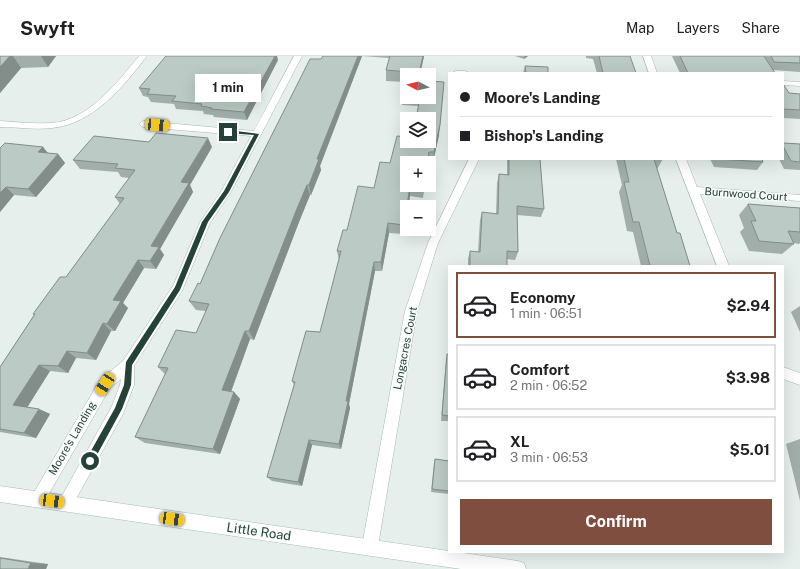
<!DOCTYPE html>
<html lang="en">
<head>
<meta charset="utf-8">
<style>
	:root { --surface:#fff; --page:#f6f6f6; --text:#202124; --muted:#757577; --line:#e0e0e0; --accent:#7f4e3f }
	body { margin:0; font-family:"Public Sans",sans-serif; background:var(--page); color:var(--text); height:100vh; display:flex; flex-direction:column; font-size:15px; white-space:nowrap }
	* { box-sizing:border-box; margin:0 }
	p { font-size:13px; color:var(--muted) }
	.icon { flex:none; width:22px; height:22px; fill:none; stroke:currentColor; stroke-width:2; stroke-linecap:round; stroke-linejoin:round }
	.map { position:relative; flex:1; overflow:hidden }
	.panel { position:absolute; left:448px; top:209px; width:336px; height:288px; display:flex; flex-direction:column; background:var(--surface); border-radius:0px; box-shadow:0 4px 16px #0002 }
	.panel>* { flex:none }
	.guide { position:absolute; left:448px; top:16px; width:336px; height:88px; border-radius:0px; box-shadow:0 4px 16px #0002; display:grid; align-content:center; height:88px; padding:0 12px; background:var(--surface) }
	.needle { width:26px; rotate:277deg }
	.fabs { position:absolute; left:400px; top:12px; display:grid; gap:8px }
	.fabs a { display:grid; place-items:center; width:36px; height:36px; border-radius:0px; background:var(--surface); box-shadow:0 4px 16px #0002; font-size:20px }
	.end { position:absolute; width:18px; height:18px; margin:-9px; border:5px solid #24423a; background:#fff; box-shadow:0 0 0 2px #fff }
	.from { border-radius:50% }
	.bubble { position:absolute; height:28px; border-radius:0px; background:var(--surface); box-shadow:0 4px 16px #0002; font-size:13px; font-weight:700; line-height:28px; text-align:center }
	.car { position:absolute; width:12px; height:24px; margin:-12px -6px; border-radius:5px; box-shadow:0 0 3px 1px #0007; background:linear-gradient(#f5c518 24%,#345 0 40%,#f5c518 0 76%,#345 0 86%,#f5c518 0) }
	.guide b { display:flex; align-items:center; gap:14px; height:38px; font-size:15px }
	.guide b+b { border-top:1px solid var(--line) }
	.guide i { width:10px; height:10px; background:var(--text) }
	ul { padding:7px 0 0; list-style:none }
	li { display:flex; align-items:center; gap:12px; height:66px; margin:0 8px 6px; padding:0 4px; border:2px solid var(--line); border-radius:0px }
	li div { flex:1 }
	li b { display:block; font-size:15px }
	li em { font-style:normal; font-weight:700 }
	li.active { border-color:var(--accent) }
	li>.icon { width:36px; height:36px; stroke-width:1.5 }
	.action { display:flex; gap:8px; margin-top:auto; padding:8px 12px }
	.action a { flex:1; height:46px; border-radius:0px; background:var(--accent); color:#fff; font-size:16px; font-weight:700; line-height:46px; text-align:center }
	header { display:flex; align-items:center; gap:24px; box-sizing:border-box; height:56px; padding:0 20px; background:var(--surface); border-bottom:1px solid var(--line) }
	header strong { font-size:19px }
	nav { display:flex; gap:22px; margin-inline-start:auto; font-size:14px }
	.map>svg:first-child { display:block }
	.lines { fill:none; stroke-linecap:round; stroke-linejoin:round }
	.lane-casing { stroke:#a8b8b2; stroke-width:1 }
	.street-casing { stroke:#a8b8b2; stroke-width:1 }
	.secondary-casing { stroke:#a4bbb3; stroke-width:1 }
	.lane { fill:#fff; fill-rule:evenodd }
	.street { fill:#fff; fill-rule:evenodd }
	.secondary { fill:#fff; fill-rule:evenodd }
	.wall { fill:#a1aea9 }
	.shaded-wall { fill:#838d89 }
	.building { fill:#bbcac4; stroke:#838d89 }
	.route { fill:#24423a }
	.labels { text-anchor:middle; stroke-width:3; stroke-linejoin:round; paint-order:stroke }
	.street-label { font-size:11px; fill:#24423a; stroke:#f7fbf9 }
	.near-street-label { font-size:13px; fill:#24423a; stroke:#f7fbf9 }
</style>
</head>
<body>
<header>
<strong>Swyft</strong>
<nav><a>Map</a><a>Layers</a><a>Share</a></nav>
</header>
<div class="map">
<svg width="800" height="513" viewBox="0 0 800 513">
	<rect width="100%" height="100%" fill="#e6efeb"/>
	<g class="lines">
		<defs>
			<path id="lane" d="M139 0H147C123 31 93 68 52 72 35 74 17 71 0 71V65C19 66 40 69 59 66 93 59 118 25 139 0Z"/>
			<path id="street" d="M294 0H302L231 136 210 167 182 235 134 310V329L123 358 71 452 66 455 61 452 58 447 112 350 120 329 121 323 110 332 43 448 38 451 33 448 30 443 33 438 100 324 123 305 173 230 200 166 222 134 251 80 143 71 139 68 143 65 254 75Z
				M643 0H651L657 17H649Z
				M455 15H465L469 17H454Z
				M783 25 800 26V30L783 29Z
				M469 103H479L438 187 417 255 378 490 376 496 370 498 364 496 362 490 405 255 428 187Z
				M676 103H686L697 131 800 139V145L700 138 729 210H717Z
				M783 311 800 317V329L783 323Z"/>
			<path id="secondary" d="M0 430 518 505 524 507 526 513H461L0 446Z"/>
		</defs>
		<!-- lane casing -->
		<use href="#lane" class="lane-casing"/>
		<!-- street casing -->
		<use href="#street" class="street-casing"/>
		<!-- secondary casing -->
		<use href="#secondary" class="secondary-casing"/>
		<!-- lane -->
		<use href="#lane" class="lane"/>
		<!-- street -->
		<use href="#street" class="street"/>
		<!-- secondary -->
		<use href="#secondary" class="secondary"/>
	</g>
	<!-- wall -->
	<path class="wall" d="M0 0H56L48 11 21 12 0 37Z
		M323 0H424L420 19H407V41H429L439 79 433 106H428V107H407L425 129 423 142 410 140 404 178 389 177 382 215H375L349 348 350 352 341 393 312 389 302 430 272 425 267 421 294 329 292 325 320 276 339 204 337 195 347 174 390 107 429 85 419 50 402 49V39L405 26 386 25V14L389 2 362 0 320 110 321 114 311 139H310L299 166 254 284 250 283 231 336H234L240 343 220 398 145 387 135 381 165 318 158 311 196 277 206 255 196 254 189 245 200 228Z
		M515 0H528L524 3Z
		M586 0H626L636 17H597L593 3 586 2Z
		M672 0H800V16L773 14 775 17H680Z
		M278 4 247 64 214 61 213 59 204 58 203 55 176 53 174 48 151 46 148 41 143 40 139 32Z
		M525 10 548 17H523Z
		M783 28 789 37 800 38V63L783 62Z
		M149 86 212 91 190 129 193 136 160 193 164 199 156 213 144 212 123 247 128 252 115 275H111L96 304 76 302 68 317 50 315 27 351 39 353 50 358 36 382 0 376V311L34 259 33 258 66 221 120 148 115 141 129 122 121 121 118 116 80 113 73 104Z
		M783 87 800 88V114L784 113 779 103H783Z
		M43 91 48 97 58 98 65 107 36 141 14 139 0 156V92Z
		M507 103H540L544 153 541 161 517 159 518 196 515 204 507 203V210H468V203L470 195 478 196 480 164 482 156 496 158 497 127 499 118 507 119Z
		M616 103H663L657 113 677 177 690 210H641L633 176 627 175 619 136 622 129Z
		M710 103H762L763 106 757 114 714 111Z
		M748 148 800 152V187L799 188 794 187V188L782 198 749 195 740 176 744 172 739 159Z
		M800 250V276L791 256Z
		M449 291V365H441L446 304 447 298H448Z
		M800 383V445L786 388Z
		M435 403 449 405V438L431 436 434 407Z
		M0 501 48 508 46 513H0Z"/>
	<!-- shaded-wall -->
	<path class="shaded-wall" d="M10 0H13L21 12 0 37V11Z
		M41 0H56L48 11Z
		M275 0H277L278 4 247 64 244 56Z
		M358 0H362L320 110 321 114 311 139 309 129 317 103Z
		M423 0H424L420 19H419Z
		M525 0H528L524 3Z
		M444 26 439 79 433 106 434 96Z
		M208 82 212 91 190 129 193 136 160 193 164 199 156 213 150 205 151 190 181 126Z
		M43 91 50 100 38 96Z
		M58 98 65 107 36 141 28 133Z
		M307 129 310 139 299 166 254 284 249 275 296 155Z
		M410 130V140L408 151H407V157L404 178V169Z
		M6 131 14 139 0 156V137Z
		M388 167 389 177 382 215 381 206Z
		M138 204 144 212 123 247 128 252 115 275 107 268 113 244Z
		M374 206 375 215 349 348 350 352 341 393 339 388 346 345Z
		M103 267 111 275 96 304 87 297Z
		M245 275 250 283 229 341 222 334Z
		M67 295 76 302 68 317 58 310Z
		M39 309 50 315 25 355 13 349Z
		M234 336 240 343 220 398 213 393Z
		M39 353 50 358 36 382 24 377Z
		M309 384 312 389 302 430 298 426Z
		M31 507 48 508 46 513H28Z"/>
	<!-- building -->
	<path class="building" d="M0 0H10L0 11Z
		M166 0H275L244 56 211 53 212 52 201 50 202 48 172 45 176 40 147 38 150 33 139 32Z
		M323 0H358L317 103H319L309 129H307L296 155 249 275H245L222 334 234 336 213 393 135 381 168 312 158 311 176 274 196 277 209 248 189 245 198 227 200 228 220 182 310 3H321Z
		M390 0H423L419 17 386 14Z
		M599 0H630L636 17H603Z
		M680 0H764L775 17H688Z
		M771 0H800V7L774 6Z
		M525 10 548 11V17H526Z
		M406 24H407V39H402Z
		M429 25 444 26 440 69 434 96H429L427 107H407V129H424V132L410 130 404 169 388 167 381 206H374L346 345H348L339 388 309 384 298 426 267 421 295 326 292 325 306 275 320 276 341 195H337L343 174H347L358 130 374 132 380 106 390 107 397 80 407 81V85H429V63H416L420 41H429Z
		M783 28 789 37 800 38V54L783 53Z
		M156 77 208 82 181 126 189 127 151 190 159 191 150 205 138 204 113 244 121 245 107 268 103 267 87 297 67 295 58 310 39 309 13 349 39 353 24 377 0 373V311L35 258H33L60 221H66L124 142 115 141 135 114 115 112 118 108 73 104 94 80 149 86Z
		M5 87 43 91 38 96 58 98 28 133 6 131 0 137V92Z
		M783 87 800 88V106L791 105 783 90Z
		M509 103H540L544 153 517 150 518 196 507 195V210H470V195L480 196 482 156 498 158 499 118 509 119Z
		M624 103H654L677 177H680L690 210H650L639 166H633L624 126H629Z
		M719 103H762L763 106Z
		M748 148 800 152V176L788 175 794 188 759 185 751 165H756Z
		M447 298H449V360L442 359Z
		M435 403 449 405V435L432 433Z
		M0 502 31 507 28 513H0Z"/>
	<!-- route -->
	<path class="route" d="M228 74 259 78 229 136 208 166 180 234 132 309 131 329 122 353 92 408H87V402L115 352 124 329 126 306 175 231 202 166 224 135 254 79 227 77Z"/>
	<g class="labels">
		<!-- street labels -->
		<g class="street-label">
			<text transform="translate(746 138) rotate(4)" y="4">Burnwood Court</text>
			<text transform="translate(405 292) rotate(-79)" y="4">Longacres Court</text>
			<text transform="translate(72 382) rotate(-60)" y="4">Moore's Landing</text>
		</g>
		<!-- near-street labels -->
		<g class="near-street-label">
			<text transform="translate(259 475) rotate(8)" y="5">Little Road</text>
		</g>
	</g>
</svg>
<div class="fabs">
<a><svg class="needle" viewBox="-14 -14 28 28"><path d="M0-13l5 13h-10z" fill="#e53935"/><path d="M0 13l5-13h-10z" fill="#757577"/></svg></a>
<a><svg class="icon" aria-label="layers" viewBox="0 0 24 24"><path d="M12 4l9 5-9 5-9-5zM3 14l9 5 9-5"/></svg></a>
<a>+</a>
<a>−</a>
</div>
<i class="end from" style="left:90px;top:405px"></i>
<i class="end" style="left:228px;top:76px"></i>
<div class="bubble" style="left:195px;top:18px;width:66px">1 min</div>
<i class="car" style="left:157px;top:69px;rotate:95deg"></i>
<i class="car" style="left:105px;top:328px;rotate:213deg"></i>
<i class="car" style="left:52px;top:445px;rotate:98deg"></i>
<i class="car" style="left:172px;top:463px;rotate:98deg"></i>
<div class="guide">
<b><i class="from"></i>Moore's Landing</b>
<b><i></i>Bishop's Landing</b>
</div>
<section class="panel">
<ul>
<li class="active"><svg class="icon" aria-label="car" viewBox="0 0 24 24"><path d="M5 17H2v-5l4-1 3-4h7l3 4 3 1v5h-3M9 17h6M6 11h13"/><circle cx="7" cy="17" r="2"/><circle cx="17" cy="17" r="2"/></svg><div><b>Economy</b><p>1 min · 06:51</p></div><em>$2.94</em></li>
<li><svg class="icon" aria-label="car" viewBox="0 0 24 24"><path d="M5 17H2v-5l4-1 3-4h7l3 4 3 1v5h-3M9 17h6M6 11h13"/><circle cx="7" cy="17" r="2"/><circle cx="17" cy="17" r="2"/></svg><div><b>Comfort</b><p>2 min · 06:52</p></div><em>$3.98</em></li>
<li><svg class="icon" aria-label="car" viewBox="0 0 24 24"><path d="M5 17H2v-5l4-1 3-4h7l3 4 3 1v5h-3M9 17h6M6 11h13"/><circle cx="7" cy="17" r="2"/><circle cx="17" cy="17" r="2"/></svg><div><b>XL</b><p>3 min · 06:53</p></div><em>$5.01</em></li>
</ul>
<div class="action"><a>Confirm</a></div>
</section>
</div>
</body>
</html>
